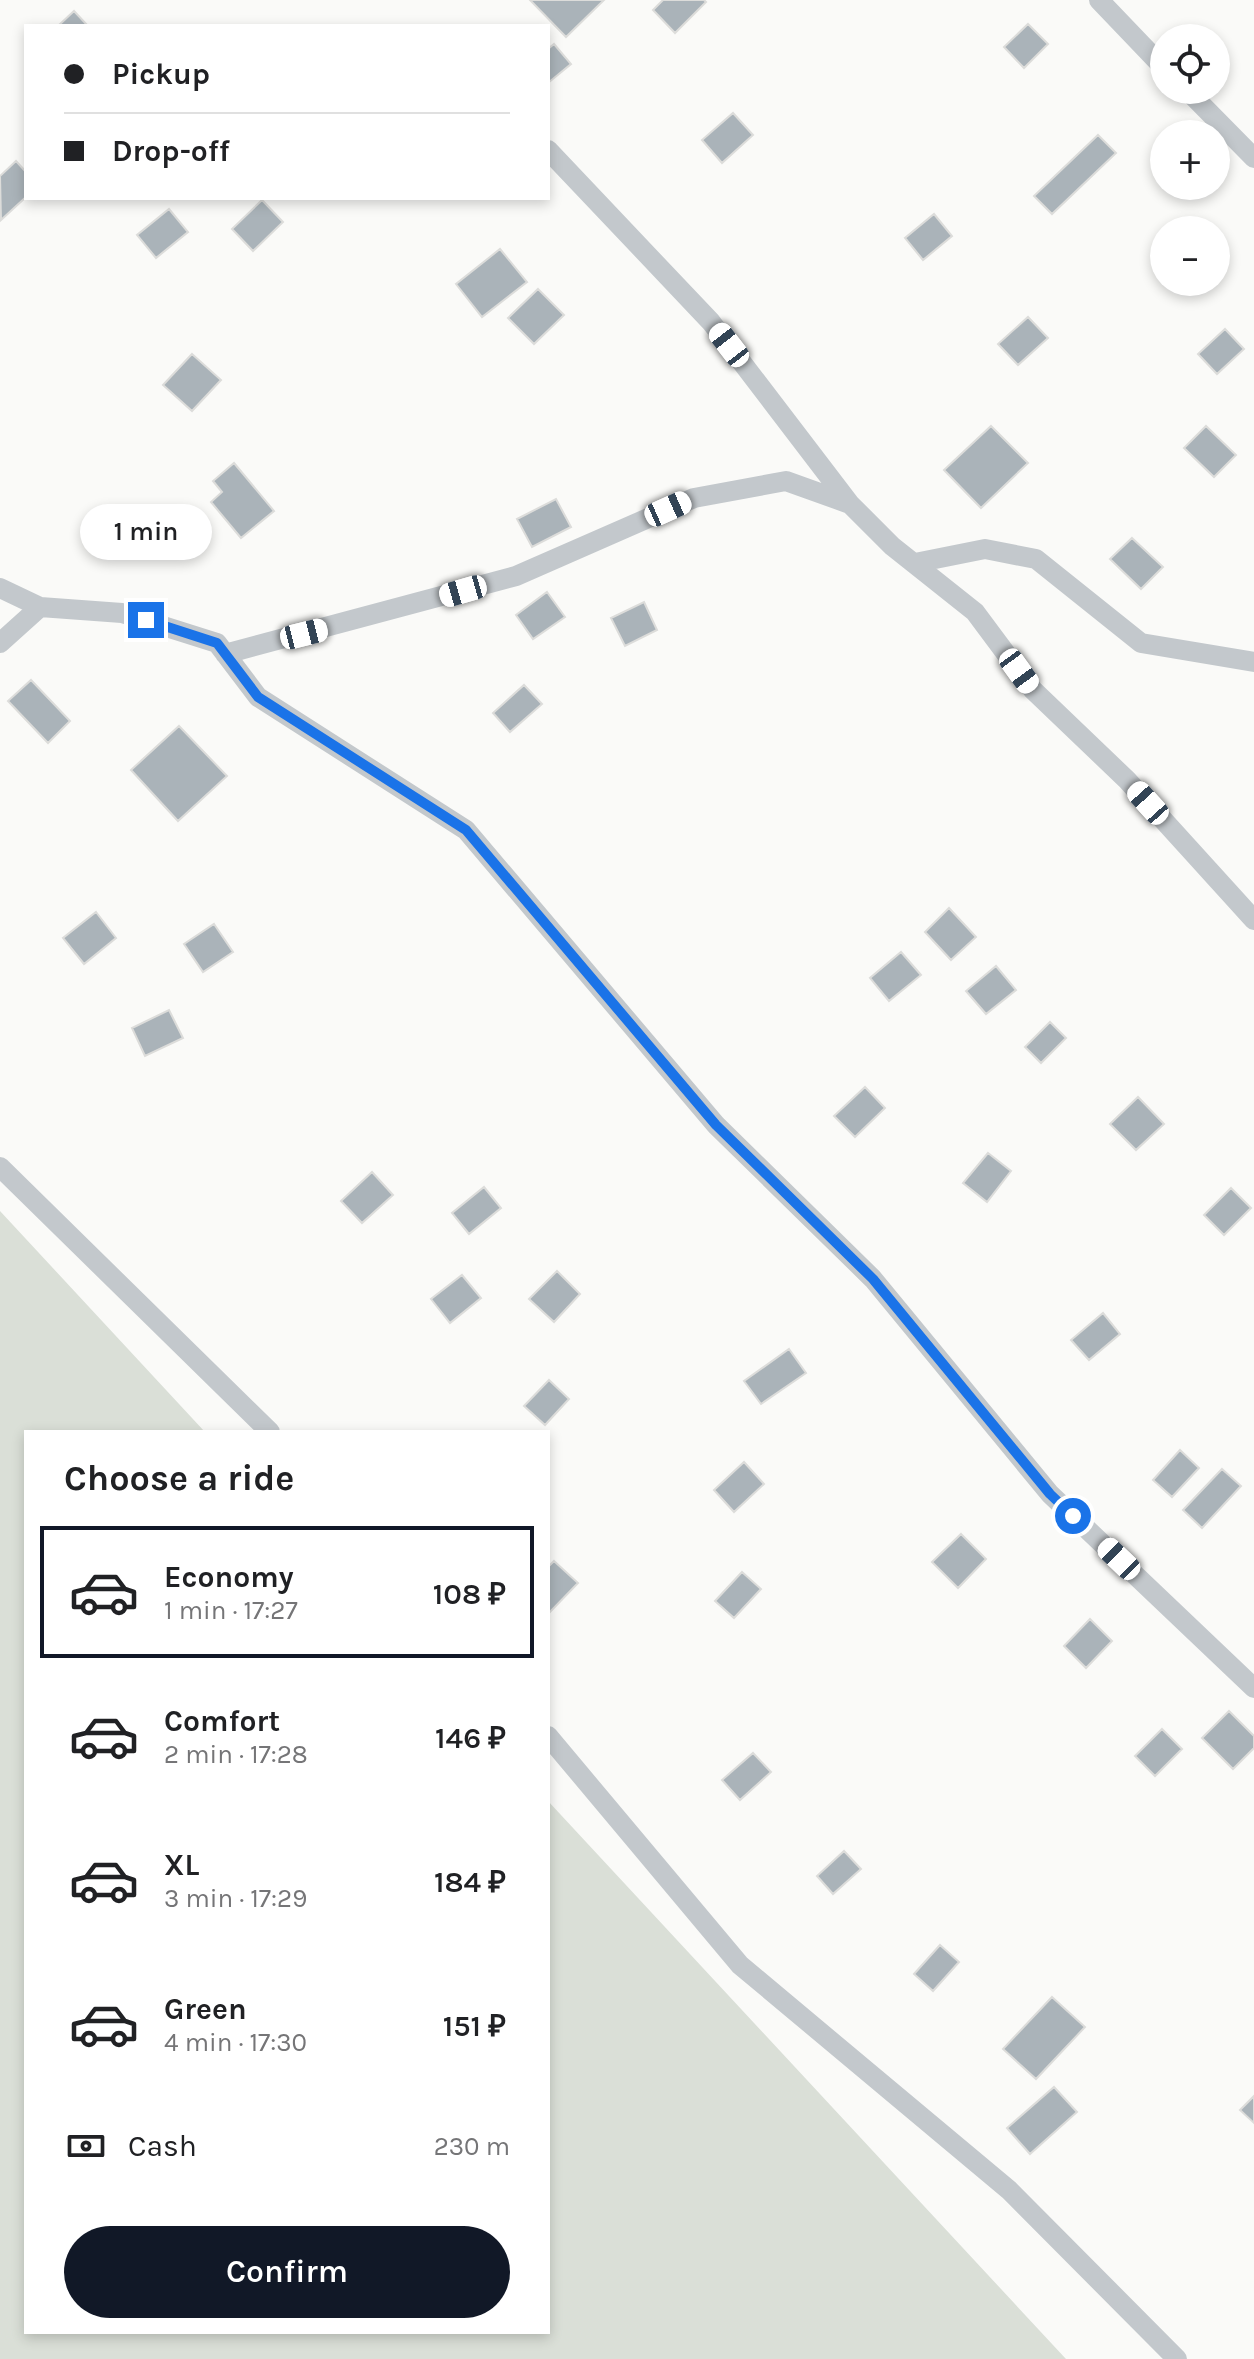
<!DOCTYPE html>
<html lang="en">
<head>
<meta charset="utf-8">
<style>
	:root { --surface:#fff; --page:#f6f6f6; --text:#202124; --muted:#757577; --line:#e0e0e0; --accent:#111827 }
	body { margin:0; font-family:Karla,sans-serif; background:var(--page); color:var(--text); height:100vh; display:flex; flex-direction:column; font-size:30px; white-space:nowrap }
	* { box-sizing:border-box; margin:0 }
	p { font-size:26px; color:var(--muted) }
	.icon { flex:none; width:44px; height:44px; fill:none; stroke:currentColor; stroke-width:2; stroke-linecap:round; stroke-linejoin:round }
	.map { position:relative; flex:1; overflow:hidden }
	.details { position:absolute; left:24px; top:1430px; width:526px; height:904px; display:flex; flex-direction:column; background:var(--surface); border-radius:0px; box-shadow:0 4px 12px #0003 }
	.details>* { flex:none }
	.top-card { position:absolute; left:24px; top:24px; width:526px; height:176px; border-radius:0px; box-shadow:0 4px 12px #0003; display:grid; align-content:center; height:176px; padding:0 40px; background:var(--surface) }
	.buttons { position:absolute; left:1150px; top:24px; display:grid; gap:16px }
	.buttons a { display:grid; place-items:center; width:80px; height:80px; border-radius:50%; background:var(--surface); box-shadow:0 4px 12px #0003; font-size:40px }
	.end { position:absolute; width:36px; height:36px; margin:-18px; border:10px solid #1a73e8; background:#fff; box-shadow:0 0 0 4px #fff }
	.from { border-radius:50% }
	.bubble { position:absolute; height:56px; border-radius:28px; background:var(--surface); box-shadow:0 4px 12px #0003; font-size:26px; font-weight:600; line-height:56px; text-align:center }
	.car { position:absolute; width:24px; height:48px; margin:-24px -12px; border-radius:10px; box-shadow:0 0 6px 2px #0007; background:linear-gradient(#fff 24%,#345 0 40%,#fff 0 76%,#345 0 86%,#fff 0) }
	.top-card b { display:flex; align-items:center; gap:28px; height:76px; font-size:30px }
	.top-card b+b { border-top:2px solid var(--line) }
	.top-card i { width:20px; height:20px; background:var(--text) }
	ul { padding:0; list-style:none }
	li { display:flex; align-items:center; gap:24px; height:132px; margin:0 16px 12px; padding:0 24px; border:4px solid transparent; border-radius:0px }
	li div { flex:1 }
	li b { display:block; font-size:30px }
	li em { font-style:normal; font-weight:600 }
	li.active { border-color:var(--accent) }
	li>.icon { width:72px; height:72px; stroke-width:1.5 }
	h2 { padding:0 40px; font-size:36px; line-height:96px }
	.pay { display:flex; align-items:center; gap:20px; height:88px; padding:0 40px; font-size:30px }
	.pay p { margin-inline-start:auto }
	.cta { display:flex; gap:16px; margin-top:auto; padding:16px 40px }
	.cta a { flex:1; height:92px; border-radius:48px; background:var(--accent); color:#fff; font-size:32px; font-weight:600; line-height:92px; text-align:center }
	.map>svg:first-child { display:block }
	.green { fill:#dadfd7 }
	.building { fill:#aab3b9; stroke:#dcdcda; stroke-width:2 }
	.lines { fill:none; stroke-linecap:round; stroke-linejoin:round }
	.service { stroke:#c3c8cc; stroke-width:20 }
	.route { stroke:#1a73e8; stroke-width:10 }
</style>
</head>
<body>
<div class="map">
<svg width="1254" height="2359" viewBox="0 0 1254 2359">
	<rect width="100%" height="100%" fill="#fafaf8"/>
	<!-- green -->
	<path class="green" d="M0 1211 205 1432H26V2332H548V1801L1066 2359H0Z"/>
	<!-- building -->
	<path class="building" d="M530 0H604L566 37Z
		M663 0H704L706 2 675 33 653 10Z
		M74 11 88 26H58Z
		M1028 24 1048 44 1024 68 1004 47Z
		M554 44 571 64 548 83V49Z
		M733 113 753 135 722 163 702 140Z
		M1098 135 1116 153 1052 214 1034 196Z
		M16 161 26 172V197L1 220 0 176Z
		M262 200 283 222 253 251 232 229Z
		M169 209 188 232 156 258 137 235Z
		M934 214 952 236 923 260 905 238Z
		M500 249 527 282 482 317 456 284Z
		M538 289 564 315 534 344 508 318Z
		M1028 317 1048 338 1018 365 998 344Z
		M1225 329 1244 349 1217 374 1198 354Z
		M192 354 221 380 192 411 163 385Z
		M991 426 1028 463 981 508 944 470Z
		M1206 426 1236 455 1214 477 1184 448Z
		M234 463 274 511 241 538 211 502 222 492 213 481Z
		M556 499 571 527 532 547 517 519Z
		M1132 538 1163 567 1141 589 1110 559Z
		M547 592 565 617 533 639 516 615Z
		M644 602 657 630 625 646 611 618Z
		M31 680 70 721 48 743 8 701Z
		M524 685 542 704 510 732 493 713Z
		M179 726 227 776 178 821 131 770Z
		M949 908 976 937 951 960 925 932Z
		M96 912 116 938 84 964 63 938Z
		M214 924 233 952 203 972 184 944Z
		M901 952 921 975 889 1001 870 978Z
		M996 966 1016 990 986 1014 966 991Z
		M169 1010 183 1038 145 1056 132 1028Z
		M1050 1022 1066 1038 1041 1063 1025 1047Z
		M865 1087 885 1108 855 1137 834 1116Z
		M1138 1097 1164 1124 1136 1150 1110 1124Z
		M988 1153 1011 1171 987 1202 963 1183Z
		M372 1172 393 1195 362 1223 341 1201Z
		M484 1187 501 1208 469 1234 452 1213Z
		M1231 1188 1251 1208 1224 1235 1204 1215Z
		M557 1271 580 1294 554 1322 529 1299Z
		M462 1275 481 1298 450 1323 431 1299Z
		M1103 1313 1120 1334 1089 1360 1071 1340Z
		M789 1349 806 1373 761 1404 744 1381Z
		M549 1380 569 1399 545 1425 524 1406Z
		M1180 1450 1199 1468 1172 1497 1153 1480Z
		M744 1462 764 1484 734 1512 714 1490Z
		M1222 1469 1241 1486 1202 1528 1183 1510Z
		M961 1534 986 1559 958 1588 932 1562Z
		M554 1561 578 1583 548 1614V1567Z
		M742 1572 761 1589 734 1618 715 1601Z
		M1090 1619 1112 1641 1086 1668 1064 1646Z
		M1229 1711 1254 1736V1748L1233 1769 1202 1738Z
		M1162 1729 1182 1749 1155 1776 1135 1756Z
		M753 1753 771 1772 740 1800 722 1780Z
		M844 1851 861 1869 833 1894 817 1876Z
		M940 1945 959 1962 933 1991 914 1974Z
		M1052 1997 1085 2027 1036 2079 1003 2049Z
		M1054 2087 1077 2112 1030 2154 1007 2128Z
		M1254 2096V2123L1240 2110Z"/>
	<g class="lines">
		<!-- service -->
		<path class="service" d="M1099 0 1164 68
			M1187 90 1254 158
			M548 150 711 322 850 504 892 546 975 612 1033 690 1127 780 1254 920
			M915 563 985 549 1036 559 1141 643 1254 662
			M0 588 40 607 122 613 217 643 258 697 466 830 716 1125 873 1279 1050 1494 1254 1688
			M0 643 40 607
			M225 654 516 576 694 498 786 481 850 504
			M0 1167 270 1432
			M548 1736 740 1965 1009 2190 1177 2359"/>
	</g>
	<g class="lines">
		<!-- route -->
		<path class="route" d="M146 620 217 643 258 697 466 830 716 1125 873 1279 1050 1494 1073 1516"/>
	</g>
</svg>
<div class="buttons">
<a><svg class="icon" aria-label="locate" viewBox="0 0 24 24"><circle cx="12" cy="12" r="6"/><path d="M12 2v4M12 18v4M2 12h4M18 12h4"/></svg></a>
<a>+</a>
<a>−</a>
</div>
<i class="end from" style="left:1073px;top:1516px"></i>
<i class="end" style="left:146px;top:620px"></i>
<div class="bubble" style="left:80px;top:504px;width:132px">1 min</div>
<i class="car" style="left:729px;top:345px;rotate:322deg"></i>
<i class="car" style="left:668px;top:509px;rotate:66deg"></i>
<i class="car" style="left:463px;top:591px;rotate:254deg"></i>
<i class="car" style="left:304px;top:634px;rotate:76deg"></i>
<i class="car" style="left:1019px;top:671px;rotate:144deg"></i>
<i class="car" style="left:1148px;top:803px;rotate:318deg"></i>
<i class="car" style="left:1119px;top:1559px;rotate:314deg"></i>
<div class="top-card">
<b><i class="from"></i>Pickup</b>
<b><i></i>Drop-off</b>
</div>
<section class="details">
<h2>Choose a ride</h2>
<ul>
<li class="active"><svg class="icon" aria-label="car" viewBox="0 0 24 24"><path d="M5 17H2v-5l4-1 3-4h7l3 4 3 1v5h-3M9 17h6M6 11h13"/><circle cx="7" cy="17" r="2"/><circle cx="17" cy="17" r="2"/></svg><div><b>Economy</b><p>1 min · 17:27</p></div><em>108 ₽</em></li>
<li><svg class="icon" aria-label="car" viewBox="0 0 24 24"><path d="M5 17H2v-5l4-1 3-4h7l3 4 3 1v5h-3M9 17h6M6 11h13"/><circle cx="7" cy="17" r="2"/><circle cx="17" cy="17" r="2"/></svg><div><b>Comfort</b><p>2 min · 17:28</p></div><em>146 ₽</em></li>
<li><svg class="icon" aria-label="car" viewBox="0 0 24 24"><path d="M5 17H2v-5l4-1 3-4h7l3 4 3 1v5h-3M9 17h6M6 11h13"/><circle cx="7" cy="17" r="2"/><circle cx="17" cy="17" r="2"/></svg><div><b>XL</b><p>3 min · 17:29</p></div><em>184 ₽</em></li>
<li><svg class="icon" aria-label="car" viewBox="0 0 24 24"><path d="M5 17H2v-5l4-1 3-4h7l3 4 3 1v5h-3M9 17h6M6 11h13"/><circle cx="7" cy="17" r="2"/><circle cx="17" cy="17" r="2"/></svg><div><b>Green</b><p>4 min · 17:30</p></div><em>151 ₽</em></li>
</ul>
<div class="pay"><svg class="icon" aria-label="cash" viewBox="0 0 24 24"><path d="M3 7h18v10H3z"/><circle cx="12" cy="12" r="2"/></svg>Cash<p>230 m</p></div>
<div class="cta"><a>Confirm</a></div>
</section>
</div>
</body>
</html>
